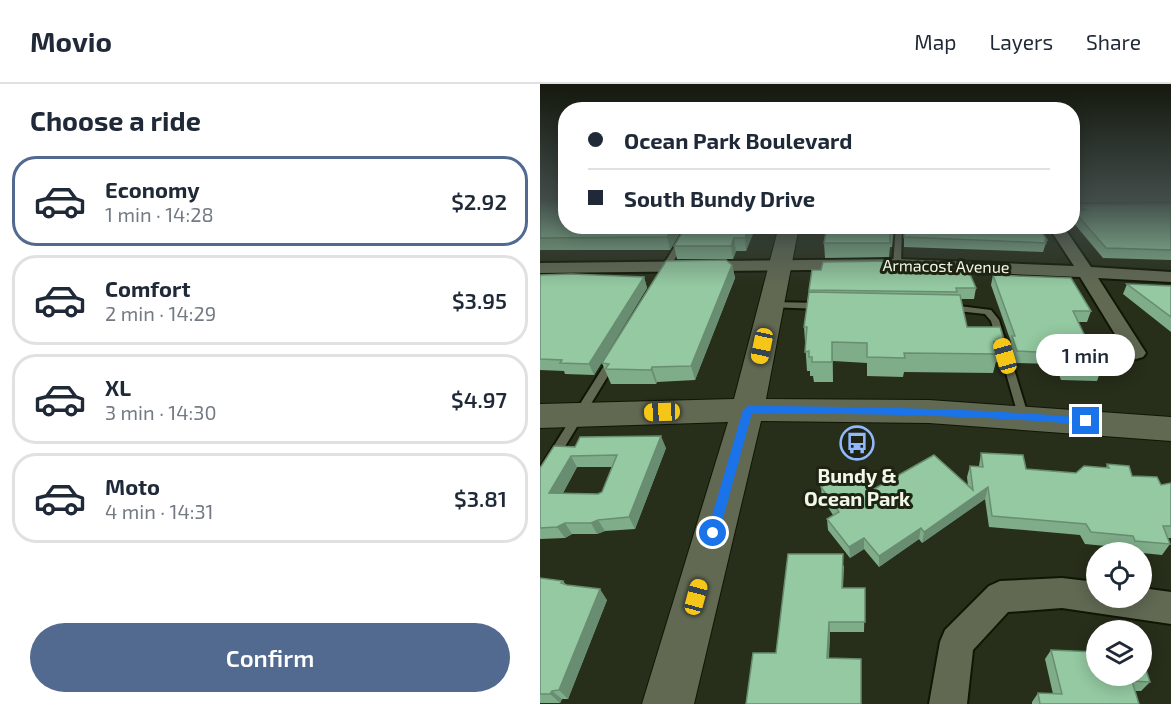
<!DOCTYPE html>
<html lang="en">
<head>
<meta charset="utf-8">
<style>
	:root { --surface:#fff; --page:#f6f6f7; --text:#1f2937; --muted:#747a83; --line:#e0e1e3; --accent:#526990 }
	body { margin:0; font-family:"Exo 2",sans-serif; background:var(--page); color:var(--text); height:100vh; display:flex; flex-direction:column; font-size:22px; white-space:nowrap }
	* { box-sizing:border-box; margin:0 }
	p { font-size:20px; color:var(--muted) }
	.icon { flex:none; width:33px; height:33px; fill:none; stroke:currentColor; stroke-width:2; stroke-linecap:round; stroke-linejoin:round }
	.map { position:relative; flex:1; overflow:hidden }
	.sheet { display:flex; flex-direction:column; background:var(--surface); width:540px }
	.sheet>* { flex:none }
	.hud { position:absolute; left:18px; top:18px; width:522px; height:132px; border-radius:24px; box-shadow:0 3px 15px #0003; display:grid; align-content:center; height:132px; padding:0 30px; background:var(--surface) }
	.tools { position:absolute; left:546px; top:458px; display:grid; gap:12px }
	.tools a { display:grid; place-items:center; width:66px; height:66px; border-radius:50%; background:var(--surface); box-shadow:0 3px 15px #0003; font-size:30px }
	.end { position:absolute; width:27px; height:27px; margin:-14px; border:8px solid #1a73e8; background:#fff; box-shadow:0 0 0 3px #fff }
	.from { border-radius:50% }
	.bubble { position:absolute; height:42px; border-radius:21px; background:var(--surface); box-shadow:0 3px 15px #0003; font-size:20px; font-weight:600; line-height:42px; text-align:center }
	.car { position:absolute; width:18px; height:36px; margin:-18px -9px; border-radius:8px; box-shadow:0 0 4px 2px #0007; background:linear-gradient(#f5c518 24%,#345 0 40%,#f5c518 0 76%,#345 0 86%,#f5c518 0) }
	.hud b { display:flex; align-items:center; gap:21px; height:57px; font-size:22px }
	.hud b+b { border-top:2px solid var(--line) }
	.hud i { width:15px; height:15px; background:var(--text) }
	ul { padding:0; list-style:none }
	li { display:flex; align-items:center; gap:18px; height:90px; margin:0 12px 9px; padding:0 18px; border:3px solid var(--line); border-radius:24px }
	li div { flex:1 }
	li b { display:block; font-size:22px }
	li em { font-style:normal; font-weight:600 }
	li.active { border-color:var(--accent) }
	li>.icon { width:54px; height:54px; stroke-width:1.5 }
	h2 { padding:0 30px; font-size:27px; line-height:72px }
	.action { display:flex; gap:12px; margin-top:auto; padding:12px 30px }
	.action a { flex:1; height:69px; border-radius:36px; background:var(--accent); color:#fff; font-size:24px; font-weight:600; line-height:69px; text-align:center }
	header { display:flex; align-items:center; gap:36px; box-sizing:border-box; height:84px; padding:0 30px; background:var(--surface); border-bottom:2px solid var(--line) }
	header strong { font-size:28px }
	nav { display:flex; gap:33px; margin-inline-start:auto; font-size:21px }
	main { display:flex; flex:1; min-height:0 }
	.map>svg:first-child { display:block }
	.lines { fill:none; stroke-linecap:round; stroke-linejoin:round }
	.lane-casing { stroke:#101604; stroke-width:4 }
	.street-casing { stroke:#101604; stroke-width:4 }
	.secondary-casing { stroke:#101604; stroke-width:2 }
	.lane { fill:#616953; fill-rule:evenodd }
	.street { fill:#616953; fill-rule:evenodd }
	.secondary { fill:#616953; fill-rule:evenodd }
	.wall { fill:#7fad8a; fill-rule:evenodd }
	.shaded-wall { fill:#688d71 }
	.building { fill:#94c9a1; stroke:#688d71; stroke-width:1.5; fill-rule:evenodd }
	.route { fill:#1a73e8 }
	.labels { text-anchor:middle; stroke-width:6; stroke-linejoin:round; paint-order:stroke }
	.far-street-label { font-size:16px; fill:#f2f7ea; stroke:#1d2411 }
	.poi-label { font-size:20px; font-weight:bold; fill:#f2f7ea; stroke:#1d2411 }
</style>
</head>
<body>
<header>
<strong>Movio</strong>
<nav><a>Map</a><a>Layers</a><a>Share</a></nav>
</header>
<main>
<section class="sheet">
<h2>Choose a ride</h2>
<ul>
<li class="active"><svg class="icon" aria-label="car" viewBox="0 0 24 24"><path d="M5 17H2v-5l4-1 3-4h7l3 4 3 1v5h-3M9 17h6M6 11h13"/><circle cx="7" cy="17" r="2"/><circle cx="17" cy="17" r="2"/></svg><div><b>Economy</b><p>1 min · 14:28</p></div><em>$2.92</em></li>
<li><svg class="icon" aria-label="car" viewBox="0 0 24 24"><path d="M5 17H2v-5l4-1 3-4h7l3 4 3 1v5h-3M9 17h6M6 11h13"/><circle cx="7" cy="17" r="2"/><circle cx="17" cy="17" r="2"/></svg><div><b>Comfort</b><p>2 min · 14:29</p></div><em>$3.95</em></li>
<li><svg class="icon" aria-label="car" viewBox="0 0 24 24"><path d="M5 17H2v-5l4-1 3-4h7l3 4 3 1v5h-3M9 17h6M6 11h13"/><circle cx="7" cy="17" r="2"/><circle cx="17" cy="17" r="2"/></svg><div><b>XL</b><p>3 min · 14:30</p></div><em>$4.97</em></li>
<li><svg class="icon" aria-label="car" viewBox="0 0 24 24"><path d="M5 17H2v-5l4-1 3-4h7l3 4 3 1v5h-3M9 17h6M6 11h13"/><circle cx="7" cy="17" r="2"/><circle cx="17" cy="17" r="2"/></svg><div><b>Moto</b><p>4 min · 14:31</p></div><em>$3.81</em></li>
</ul>
<div class="action"><a>Confirm</a></div>
</section>
<div class="map">
<svg width="631" height="620" viewBox="0 0 631 620">
	<rect width="100%" height="100%" fill="#272e1a"/>
	<g class="lines">
		<defs>
			<path id="lane" d="M147 142H154L126 190H120L119 188Z
				M356 142H362L361 180 357 182 353 180Z
				M231 218 281 219 285 222 281 225 228 223V219Z
				M411 221 451 226 459 236 488 331 487 334H479L478 331 451 237 445 230 408 226 407 224Z
				M72 274 77 277 4 397 0 399V384L67 277Z"/>
			<path id="street" d="M631 119V127L532 128V120Z
				M508 142H523L551 183 631 188V198L558 194 606 269 603 273 596 275 589 273 540 193 357 185 0 189V179L357 175 534 182Z
				M522 494 556 498V513H602V504L631 508V540L522 524 468 528 433 566 427 620H389L400 558 405 546 449 502 460 497Z"/>
			<path id="secondary" d="M239 142H259L226 315 389 316 631 333V357L389 339 221 337 154 620H102L188 338 0 344V320L194 315Z"/>
		</defs>
		<!-- lane casing -->
		<use href="#lane" class="lane-casing"/>
		<!-- street casing -->
		<use href="#street" class="street-casing"/>
		<!-- secondary casing -->
		<use href="#secondary" class="secondary-casing"/>
		<!-- lane -->
		<use href="#lane" class="lane"/>
		<!-- street -->
		<use href="#street" class="street"/>
		<!-- secondary -->
		<use href="#secondary" class="secondary"/>
	</g>
	<!-- wall -->
	<path class="wall" d="M0 115 144 142 130 166H0Z
		M532 115H631V117L532 118Z
		M631 120V176L563 174 532 137 533 126H540L541 121Z
		M216 142 206 167H196L193 175H137L134 162Z
		M354 142 352 163H350L349 173 285 174 284 159Z
		M364 142H498L507 156 503 168 364 163Z
		M192 181 195 194 155 296 117 298 116 300H71L62 279Z
		M351 187 436 204 434 215H421L427 243 465 259 460 278H456L453 289 364 288 363 293 327 292V279L293 277V298H274L273 292H270V287H267L264 243 269 206Z
		M0 191 104 193 107 204 54 291 25 290 24 287 0 286Z
		M453 191 551 227 547 238H538L561 286 557 297 521 296 515 280 474 279 469 262 471 258 451 201Z
		M587 200 631 202V248L583 210Z
		M14 362 126 364 95 445 65 447 57 450H32L25 454 0 455V384ZM37 383H72L62 408 58 410 23 409Z
		M441 369 486 385 536 389 566 384 567 380 592 392 621 401 631 399V454H628L630 460 622 471 602 469V468H587L586 464 545 460 540 451 449 443 445 415 382 459 379 455 339 483 324 465 310 474 288 446 287 435 293 431 282 414 281 403 310 400 334 405 428 402 427 393 430 382H439Z
		M304 481 303 504H325L324 548H290L289 575 321 620 236 569Z
		M0 494 23 497 26 501 67 516 28 615H22L20 619H0Z
		M511 566 610 598 601 607H595L599 620H492V618L498 609 513 610 505 575Z"/>
	<!-- shaded-wall -->
	<path class="shaded-wall" d="M134 142H144L130 166 127 153Z
		M209 142H216L206 167 205 154Z
		M194 154 196 167 193 175 191 162Z
		M192 181 195 194 155 296 151 282Z
		M104 193 107 204 54 291 49 280Z
		M292 258 293 277V298L292 278Z
		M112 283 117 298 116 300 111 286Z
		M121 352 126 364 95 445 89 433Z
		M31 372 37 383 17 420 9 409Z
		M448 403 445 415 382 459 384 448Z
		M58 436 65 447 57 450 51 439Z
		M25 439 32 450 25 454 17 443Z
		M381 444 379 455 339 483V472Z
		M324 454V465L310 474 309 463Z
		M60 505 67 516 28 615 19 606Z
		M289 538 290 548 288 584 287 574Z
		M12 607 22 615 20 619 10 610Z"/>
	<!-- building -->
	<path class="building" d="M0 115H26V142H134L127 153 0 154Z
		M631 120V166L566 164 533 126H545L541 121Z
		M146 142H209L205 154H194L191 162H134Z
		M287 142H353V149H350V159H284Z
		M364 142H498L507 156H505L506 159 486 158 364 153Z
		M186 176 192 181 151 282 112 283 111 286 65 285 69 280 62 279 126 177Z
		M350 177 351 187 429 188 436 204H416L417 208 269 206 272 186H281L283 178Z
		M31 190 104 193 49 280 20 279 22 276 0 275V191Z
		M453 191 531 194 551 227H533L561 286 525 285 519 269 477 267 472 252H475Z
		M587 200 631 202V233Z
		M269 208 420 211 427 243H460L465 259 454 258 458 270 364 269 365 274 327 273V259L292 258V278H272V273H269V267L265 268 267 243H264Z
		M121 352 89 433 58 436 51 439H25L17 443 0 444V384L14 362 35 363 40 353ZM77 371 62 408 58 410 9 409 31 372Z
		M441 369 483 371 486 385 536 389 544 382 569 384 567 380 589 382 592 392 617 393 621 401 631 399V442H623L630 460 595 457 593 452 551 448 546 440 452 432 448 403 384 448 381 444 339 472 324 454 309 463 287 435 299 428 281 403 302 391 310 400 323 393 334 405 394 371 433 406 430 382 443 383Z
		M248 470H303L302 504H325V538H289L287 574 321 575V620H206L213 569H236Z
		M0 494 23 497 21 499 27 501 60 505 19 606 12 607 10 610H0Z
		M511 566 556 568V591H602V574L610 598 592 597 599 620H500L498 609 522 610Z"/>
	<!-- sky -->
	<linearGradient id="sky" x2="0" y2="1"><stop stop-color="#15190e"/><stop offset="0.57" stop-color="#414c49"/><stop offset="1" stop-color="#414c49" stop-opacity="0"/></linearGradient>
	<rect width="631" height="202" fill="url(#sky)"/>
	<!-- route -->
	<path class="route" d="M208 322C321 323 434 324 546 334L551 337 546 341C435 331 324 330 212 329L179 449 173 455 167 449 203 326Z"/>
	<!-- icons -->
	<defs>
		<symbol id="bus-ring" viewBox="-11 -11 22 22"><circle r="9.5" fill="#1d2411" stroke="#91b8fd" stroke-width="1.5"/><path d="M-5-6H5V4H4V6H2V4H-2V6H-4V4H-5ZM-3.5-4V0h7V-4ZM-3.5 1.2v1.5H-2V1.2ZM2 1.2v1.5H3.5V1.2Z" fill="#91b8fd"/></symbol>
	</defs>
	<g fill-rule="evenodd">
		<use href="#bus-ring" x="298" y="340" width="38" height="38"/>
	</g>
	<g class="labels">
		<!-- far-street labels -->
		<g class="far-street-label">
			<text transform="translate(406 182) rotate(1)" y="6">Armacost Avenue</text>
		</g>
		<!-- poi labels -->
		<g class="poi-label">
			<text x="317" y="399">Bundy &amp;<tspan x="317" dy="23">Ocean Park</tspan></text>
		</g>
	</g>
</svg>
<div class="tools">
<a><svg class="icon" aria-label="locate" viewBox="0 0 24 24"><circle cx="12" cy="12" r="6"/><path d="M12 2v4M12 18v4M2 12h4M18 12h4"/></svg></a>
<a><svg class="icon" aria-label="layers" viewBox="0 0 24 24"><path d="M12 4l9 5-9 5-9-5zM3 14l9 5 9-5"/></svg></a>
</div>
<i class="end from" style="left:173px;top:449px"></i>
<i class="end" style="left:546px;top:337px"></i>
<div class="bubble" style="left:496px;top:250px;width:99px">1 min</div>
<i class="car" style="left:222px;top:262px;rotate:192deg"></i>
<i class="car" style="left:465px;top:272px;rotate:344deg"></i>
<i class="car" style="left:122px;top:328px;rotate:268deg"></i>
<i class="car" style="left:156px;top:513px;rotate:15deg"></i>
<div class="hud">
<b><i class="from"></i>Ocean Park Boulevard</b>
<b><i></i>South Bundy Drive</b>
</div>
</div>
</main>
</body>
</html>
